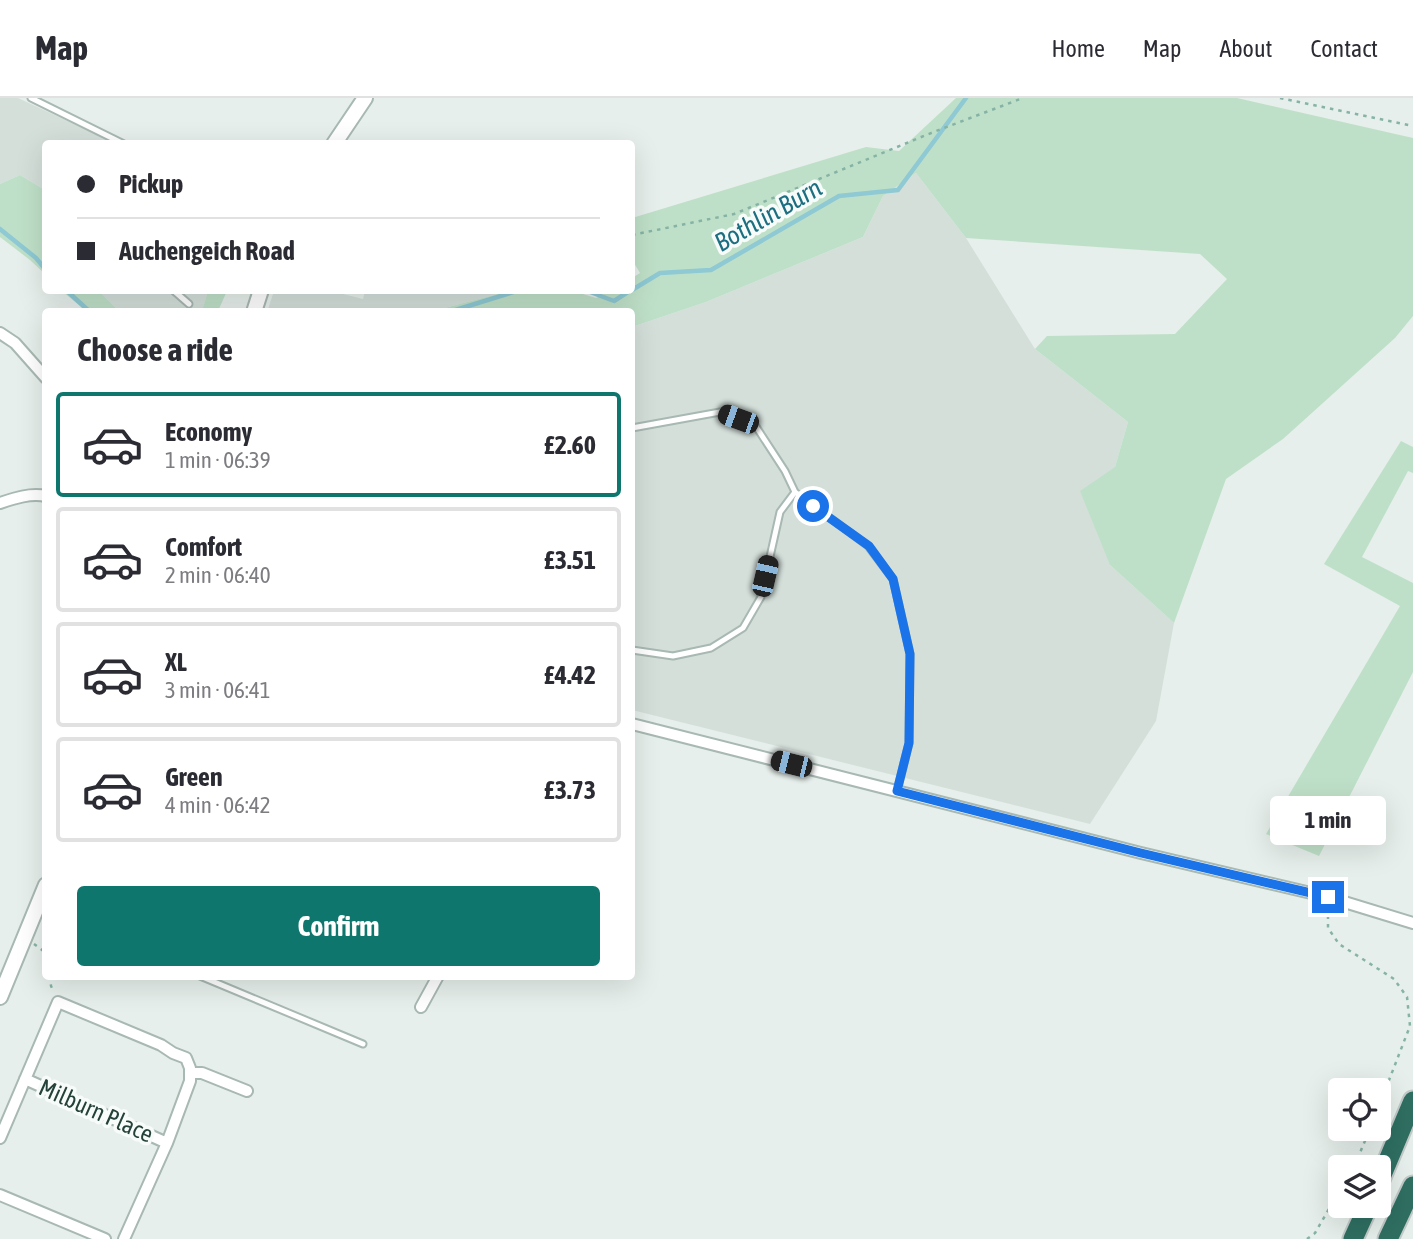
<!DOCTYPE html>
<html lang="en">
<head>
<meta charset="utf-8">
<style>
	:root { --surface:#fff; --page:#f2f2f3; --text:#2b2b33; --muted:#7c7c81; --line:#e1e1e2; --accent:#0f766e }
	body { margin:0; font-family:"Asap Condensed",sans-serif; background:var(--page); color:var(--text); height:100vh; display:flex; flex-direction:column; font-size:26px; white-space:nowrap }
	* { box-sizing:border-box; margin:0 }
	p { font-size:23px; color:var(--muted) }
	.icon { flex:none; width:38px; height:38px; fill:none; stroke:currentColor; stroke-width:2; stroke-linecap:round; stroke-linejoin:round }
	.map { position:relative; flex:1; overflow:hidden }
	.panel { position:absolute; left:42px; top:210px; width:593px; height:672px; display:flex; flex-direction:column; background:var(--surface); border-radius:7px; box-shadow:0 7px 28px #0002 }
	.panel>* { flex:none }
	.banner { position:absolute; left:42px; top:42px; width:593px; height:154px; border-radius:7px; box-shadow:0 7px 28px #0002; display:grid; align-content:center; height:154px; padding:0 35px; background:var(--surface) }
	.tools { position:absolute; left:1328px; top:980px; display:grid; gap:14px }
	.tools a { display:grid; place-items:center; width:63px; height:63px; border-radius:7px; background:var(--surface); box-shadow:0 7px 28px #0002; font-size:35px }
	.end { position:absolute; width:32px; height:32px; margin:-16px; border:9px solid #1a73e8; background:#fff; box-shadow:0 0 0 4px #fff }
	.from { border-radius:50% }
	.bubble { position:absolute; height:49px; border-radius:7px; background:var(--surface); box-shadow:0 7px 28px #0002; font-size:23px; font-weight:700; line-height:49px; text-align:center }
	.car { position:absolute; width:21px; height:42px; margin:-21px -10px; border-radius:9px; box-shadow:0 0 5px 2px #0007; background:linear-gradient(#222 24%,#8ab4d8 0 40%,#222 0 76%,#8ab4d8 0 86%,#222 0) }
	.banner b { display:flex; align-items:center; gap:24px; height:66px; font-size:26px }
	.banner b+b { border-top:2px solid var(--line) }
	.banner i { width:18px; height:18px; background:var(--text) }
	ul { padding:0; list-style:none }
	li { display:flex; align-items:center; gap:21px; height:105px; margin:0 14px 10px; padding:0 21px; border:4px solid var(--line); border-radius:7px }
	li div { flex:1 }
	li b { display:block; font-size:26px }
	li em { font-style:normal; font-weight:700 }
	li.current { border-color:var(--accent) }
	li>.icon { width:63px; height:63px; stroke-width:1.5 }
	h2 { padding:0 35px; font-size:32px; line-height:84px }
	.action { display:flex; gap:14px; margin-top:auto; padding:14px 35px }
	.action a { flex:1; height:80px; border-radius:7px; background:var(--accent); color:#fff; font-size:28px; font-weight:700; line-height:80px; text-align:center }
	header { display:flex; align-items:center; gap:42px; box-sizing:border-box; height:98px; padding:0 35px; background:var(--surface); border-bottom:2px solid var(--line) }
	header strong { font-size:33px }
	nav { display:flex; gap:38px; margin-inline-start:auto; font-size:24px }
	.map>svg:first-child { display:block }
	.built { fill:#d4dfda }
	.green { fill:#bfe0c8 }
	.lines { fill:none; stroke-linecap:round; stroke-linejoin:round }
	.stream { stroke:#8ec9d4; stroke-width:4.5 }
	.service-casing { stroke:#a8b8b2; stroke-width:9 }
	.minor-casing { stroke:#a8b8b2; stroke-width:14 }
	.tertiary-casing { stroke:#a8b8b2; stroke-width:18 }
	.motorway-casing { stroke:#c2cac8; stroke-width:23 }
	.path { stroke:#86b3a5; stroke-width:2.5; stroke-dasharray:3.5 5; stroke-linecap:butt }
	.service { stroke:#fff; stroke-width:5 }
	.minor { stroke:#fff; stroke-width:10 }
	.tertiary { stroke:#fff; stroke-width:14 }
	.motorway { stroke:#2f6f62; stroke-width:19 }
	.route { stroke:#1a73e8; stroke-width:9 }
	.labels { text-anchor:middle; stroke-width:7; stroke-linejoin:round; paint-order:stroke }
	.street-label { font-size:24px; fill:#24423a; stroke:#f7fbf9 }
	.water-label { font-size:26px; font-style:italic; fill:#1c6f80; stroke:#f7fbf9 }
</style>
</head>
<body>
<header>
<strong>Map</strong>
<nav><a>Home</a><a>Map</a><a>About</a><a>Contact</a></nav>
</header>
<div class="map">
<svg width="1413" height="1141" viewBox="0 0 1413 1141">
	<rect width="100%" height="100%" fill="#e6efeb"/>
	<!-- built -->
	<path class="built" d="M0 0H18L115 45 46 46 45 92 20 77 0 86Z
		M916 75 966 140 1035 251 1128 324 1115 369 1110 467 1174 525 1156 623 1090 726 632 612V229L706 204 863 139 883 98Z
		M99 193H208L202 214 119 213Z
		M274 193H339V195L363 201 365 193H509L433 213 267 214Z"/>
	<!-- green -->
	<path class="green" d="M956 0H1237L1413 40V218L1395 240 1283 341 1226 381 1174 525 1110 467 1080 393 1115 369 1128 324 1035 251 1047 238 1175 236 1227 181 1200 156 966 140 916 75 883 98 863 139 706 204 632 229V214L433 213 509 193H573L596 200 610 193 632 192V180L640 175 634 165H632V120L866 49 899 53Z
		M20 77 45 92V176L30 162 0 139V86Z
		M62 193H99L119 213H86Z
		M208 193H227L218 213H202Z
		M1401 343 1413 349V375L1408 373 1362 459 1413 485V574L1319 758 1266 736 1400 508 1324 466Z"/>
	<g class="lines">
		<!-- stream -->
		<path class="stream" d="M0 131 36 160 46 172
			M66 192 90 214
			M585 192 614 203 631 192
			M632 192 660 175 711 172 839 98 898 92 966 0
			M449 214 520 192"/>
		<defs>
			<path id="service" d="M31 0 124 46
				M173 192 189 206
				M632 330 720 314 755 327 785 373 795 394 868 448 893 481 910 556 909 645 897 693
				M632 552 673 558 711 550 743 530 761 499 780 414 795 394
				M200 878 363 946"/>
			<path id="minor" d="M0 235 15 245 46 280
				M0 405C15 400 30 395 46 398
				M632 626 1141 755 1328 799 1413 825
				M421 909 438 878
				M190 975H202L247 993
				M25 981 167 1045
				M0 1040 58 904 161 947 173 955 186 960 190 970V983L167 1045 124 1141
				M0 1097 105 1141"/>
			<path id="tertiary" d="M334 46 365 0
				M254 214 261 192
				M0 899 46 787"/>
			<path id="motorway" d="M1379 1084 1413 1003
				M1353 1141 1368 1108
				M1388 1141 1413 1088"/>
		</defs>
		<!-- service casing -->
		<use href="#service" class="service-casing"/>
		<!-- minor casing -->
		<use href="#minor" class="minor-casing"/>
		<!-- tertiary casing -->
		<use href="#tertiary" class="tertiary-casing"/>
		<!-- motorway casing -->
		<use href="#motorway" class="motorway-casing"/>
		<!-- path -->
		<path class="path" d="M1280 0 1413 28
			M632 137 734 116 936 33 1023 0
			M1328 809V830L1339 846 1394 881 1407 899 1410 928 1379 1008
			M34 846 46 855
			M50 878 51 888 54 894
			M1354 1069 1370 1031
			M1307 1141 1315 1135 1340 1092"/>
		<!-- service -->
		<use href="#service" class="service"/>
		<!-- minor -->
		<use href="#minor" class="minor"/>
		<!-- tertiary -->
		<use href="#tertiary" class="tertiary"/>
		<!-- motorway -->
		<use href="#motorway" class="motorway"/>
	</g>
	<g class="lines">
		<!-- route -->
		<path class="route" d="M813 408 869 448 893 481 910 556 909 645 897 693 1141 755 1328 799"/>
	</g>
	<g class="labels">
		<!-- street labels -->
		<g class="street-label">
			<text transform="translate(96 1013) rotate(24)" y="8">Milburn Place</text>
		</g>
		<!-- water labels -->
		<g class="water-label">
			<text transform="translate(768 117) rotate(-30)" y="9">Bothlin Burn</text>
		</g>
	</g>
</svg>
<div class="tools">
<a><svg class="icon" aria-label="locate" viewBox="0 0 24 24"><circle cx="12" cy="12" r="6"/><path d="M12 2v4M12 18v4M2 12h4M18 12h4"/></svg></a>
<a><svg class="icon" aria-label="layers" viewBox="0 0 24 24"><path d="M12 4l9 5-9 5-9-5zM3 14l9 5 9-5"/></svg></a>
</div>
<i class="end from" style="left:813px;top:408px"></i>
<i class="end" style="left:1328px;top:799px"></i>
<div class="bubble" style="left:1270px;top:698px;width:116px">1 min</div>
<i class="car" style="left:738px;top:321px;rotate:290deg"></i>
<i class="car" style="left:765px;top:478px;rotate:13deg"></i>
<i class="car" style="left:791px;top:666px;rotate:284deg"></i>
<div class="banner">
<b><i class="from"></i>Pickup</b>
<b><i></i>Auchengeich Road</b>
</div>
<section class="panel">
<h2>Choose a ride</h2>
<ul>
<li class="current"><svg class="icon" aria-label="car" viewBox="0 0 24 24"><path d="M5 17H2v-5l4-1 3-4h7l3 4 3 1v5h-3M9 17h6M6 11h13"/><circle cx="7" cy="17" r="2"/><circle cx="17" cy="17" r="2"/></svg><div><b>Economy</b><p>1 min · 06:39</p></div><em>£2.60</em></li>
<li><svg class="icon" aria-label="car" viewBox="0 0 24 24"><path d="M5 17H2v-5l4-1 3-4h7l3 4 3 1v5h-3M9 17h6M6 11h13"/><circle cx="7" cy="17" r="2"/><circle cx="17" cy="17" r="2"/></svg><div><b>Comfort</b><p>2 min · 06:40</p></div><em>£3.51</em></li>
<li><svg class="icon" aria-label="car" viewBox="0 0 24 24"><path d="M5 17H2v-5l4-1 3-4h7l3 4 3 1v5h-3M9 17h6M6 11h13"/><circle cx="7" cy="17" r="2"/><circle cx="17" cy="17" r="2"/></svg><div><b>XL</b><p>3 min · 06:41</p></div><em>£4.42</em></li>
<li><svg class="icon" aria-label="car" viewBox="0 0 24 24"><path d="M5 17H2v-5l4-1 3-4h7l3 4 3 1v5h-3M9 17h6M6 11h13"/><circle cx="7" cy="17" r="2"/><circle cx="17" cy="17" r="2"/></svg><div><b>Green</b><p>4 min · 06:42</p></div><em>£3.73</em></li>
</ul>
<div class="action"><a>Confirm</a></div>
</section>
</div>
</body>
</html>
